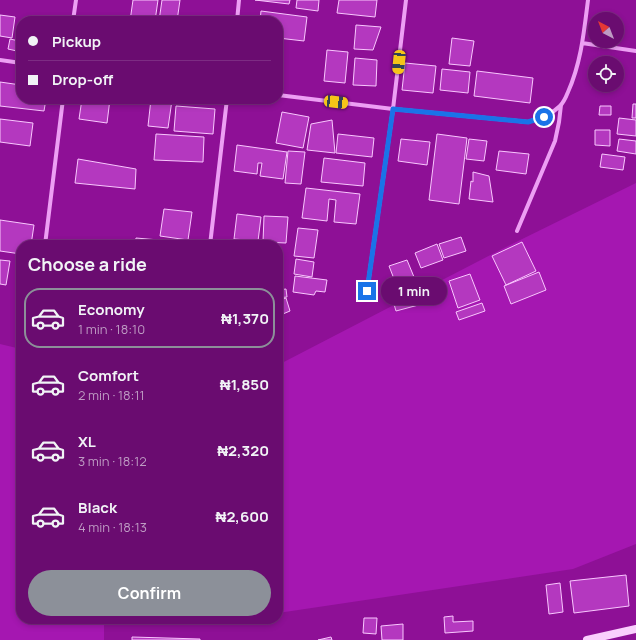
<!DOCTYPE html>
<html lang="en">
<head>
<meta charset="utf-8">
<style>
	:root { --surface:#6a0c70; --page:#721a78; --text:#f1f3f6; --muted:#be9bc3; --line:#7d2c83; --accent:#8c9099 }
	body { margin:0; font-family:Manrope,sans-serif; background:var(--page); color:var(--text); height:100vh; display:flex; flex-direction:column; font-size:15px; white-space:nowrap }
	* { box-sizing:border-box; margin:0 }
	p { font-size:13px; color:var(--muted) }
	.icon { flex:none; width:22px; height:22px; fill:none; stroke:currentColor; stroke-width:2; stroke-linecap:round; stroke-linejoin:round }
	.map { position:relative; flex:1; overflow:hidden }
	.side { position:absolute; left:16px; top:240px; width:267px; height:384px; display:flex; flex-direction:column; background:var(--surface); border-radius:16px; box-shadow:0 2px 6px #0003,0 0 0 1px var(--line) }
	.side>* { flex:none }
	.banner { position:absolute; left:16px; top:16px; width:267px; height:88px; border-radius:16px; box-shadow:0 2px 6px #0003,0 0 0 1px var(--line); display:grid; align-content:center; height:88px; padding:0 12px; background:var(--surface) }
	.needle { width:26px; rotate:318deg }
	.tools { position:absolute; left:588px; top:12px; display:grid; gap:8px }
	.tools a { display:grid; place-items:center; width:36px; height:36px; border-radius:50%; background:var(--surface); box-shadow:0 2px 6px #0003,0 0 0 1px var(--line); font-size:20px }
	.end { position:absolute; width:18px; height:18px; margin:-9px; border:5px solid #1a73e8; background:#fff; box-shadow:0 0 0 2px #fff }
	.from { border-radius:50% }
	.bubble { position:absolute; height:28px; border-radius:14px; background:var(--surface); box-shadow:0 2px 6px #0003,0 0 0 1px var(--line); font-size:13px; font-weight:700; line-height:28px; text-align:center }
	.car { position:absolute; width:12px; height:24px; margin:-12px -6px; border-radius:5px; box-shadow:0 0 3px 1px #0007; background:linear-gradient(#f5c518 24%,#345 0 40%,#f5c518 0 76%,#345 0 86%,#f5c518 0) }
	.banner b { display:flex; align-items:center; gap:14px; height:38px; font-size:15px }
	.banner b+b { border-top:1px solid var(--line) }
	.banner i { width:10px; height:10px; background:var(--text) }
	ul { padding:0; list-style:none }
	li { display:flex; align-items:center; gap:12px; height:60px; margin:0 8px 6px; padding:0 4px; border:2px solid transparent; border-radius:16px }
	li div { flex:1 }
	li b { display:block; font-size:15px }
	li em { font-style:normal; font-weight:700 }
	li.current { border-color:var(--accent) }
	li>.icon { width:36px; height:36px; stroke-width:1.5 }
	h2 { padding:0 12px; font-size:18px; line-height:48px }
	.cta { display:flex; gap:8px; margin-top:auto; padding:8px 12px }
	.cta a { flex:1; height:46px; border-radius:24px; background:var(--accent); color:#fff; font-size:16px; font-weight:700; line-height:46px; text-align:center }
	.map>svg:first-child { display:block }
	.green { fill:#a517b1 }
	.building { fill:#b438bf; stroke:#f9c7fe }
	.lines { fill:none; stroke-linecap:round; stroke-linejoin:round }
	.street { stroke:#ed9ff4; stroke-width:4 }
	.secondary { stroke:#facffd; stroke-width:8 }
	.route { stroke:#1a73e8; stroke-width:5 }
</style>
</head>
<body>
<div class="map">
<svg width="636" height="640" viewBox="0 0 636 640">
	<rect width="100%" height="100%" fill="#8e1096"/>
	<!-- green -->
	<path class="green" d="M636 183V544L573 569 278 613V365L502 249Z
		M0 344 21 349V619H104V640H0Z"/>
	<!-- building -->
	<path class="building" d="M133 0H158L155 21H130Z
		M162 0H180L177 21H159Z
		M255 0H290L289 4Z
		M297 0H319L318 11 296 8Z
		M339 0H377L375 17 337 13Z
		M261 11 307 17 304 41 278 38V21H260Z
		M0 15 15 17 12 38 0 36Z
		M356 25 381 27 373 50 354 49Z
		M452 38 474 41 470 66 449 64Z
		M10 39 19 41 17 51 8 49Z
		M278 49H281L278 77Z
		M327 50 348 52 345 83 324 81Z
		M355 58 377 60 376 86 353 85Z
		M405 63 436 66 433 93 402 90Z
		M442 69 470 72 468 93 440 90Z
		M477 71 533 78 530 103 474 96Z
		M0 82 21 85V99H46L44 111 0 106Z
		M82 99H110L107 123 79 119Z
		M151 99 172 100 168 128 148 126Z
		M633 104H636V118H632Z
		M176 106 215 109 213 134 174 131Z
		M600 106H611V115H599Z
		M282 112 309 117 303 148 276 143Z
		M619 118 636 120V136L617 134Z
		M0 119 33 123 30 146 0 142Z
		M332 120 335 153 307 150 311 124Z
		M595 130H610V146L595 145Z
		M156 134 204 137 203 162 154 160Z
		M338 134 374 138 372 157 336 153Z
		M437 134 467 138 459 204 429 200Z
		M401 139 430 142 427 165 398 161Z
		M469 139 487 141 484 161 466 159Z
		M619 139 636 141V154L617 151Z
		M237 145 287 152 283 179 260 176 262 163H258L257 174 234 171Z
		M288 151 305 152 301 184 285 183Z
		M499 151 529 154 526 174 496 170Z
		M602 154 625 157 623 170 600 167Z
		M324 158 365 163 363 186 321 182Z
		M78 159 136 169 135 189 75 183Z
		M473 172 489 176 493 202 469 199 471 181 473 182Z
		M306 188 360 194 356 224 334 222 336 200 329 199 327 221 302 218Z
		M164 209 192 212 188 240 160 236Z
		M237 214 261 217 258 241 234 239Z
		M264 216 288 217 286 243 263 242Z
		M0 220 34 225 31 245H21V254L0 251Z
		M298 228 318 230 314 258 294 256Z
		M461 237 466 251 444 258 439 244Z
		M136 238 159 240 158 245H135Z
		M161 240 193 243V245H160Z
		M522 242 536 271 506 285 492 256Z
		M437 244 443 260 421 268 415 253Z
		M296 259 314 262 312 277 294 274Z
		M0 260 10 261 6 285 0 284Z
		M407 260 414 277 396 284 389 266Z
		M539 272 546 290 511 304 504 286Z
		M470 274 480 300 458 308 449 281Z
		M295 276 327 280 325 292 316 291 314 295 293 292Z
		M420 285 426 303 396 311 391 294Z
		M286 289 287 297 278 298V290Z
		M286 298 290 311 278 316V301Z
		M482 303 485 311 459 320 456 312Z
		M626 575 629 606 574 613 570 581Z
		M560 583 563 612 549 614 546 585Z
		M453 616V622L473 621V631L445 633 444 617Z
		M364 618H377L376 634 363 633Z
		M403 624V640H382L381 626Z
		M132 637 200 639V640H132Z
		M331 637 332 640H318Z"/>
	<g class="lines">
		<!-- street -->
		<path class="street" d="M73 21 76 0
			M237 21 239 0
			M582 43 636 51
			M0 60 21 63
			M278 95 393 109 528 122C540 118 551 115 560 106 564 102 566 97 568 92 581 63 584 32 588 0
			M517 231 555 141 559 122 561 105
			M45 245 63 99
			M210 245 227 99
			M367 291 393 109 406 0"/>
		<!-- secondary -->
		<path class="secondary" d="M587 640 636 629"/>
	</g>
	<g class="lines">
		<!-- route -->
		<path class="route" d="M367 291 393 109 528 122 544 117"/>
	</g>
</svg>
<div class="tools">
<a><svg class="needle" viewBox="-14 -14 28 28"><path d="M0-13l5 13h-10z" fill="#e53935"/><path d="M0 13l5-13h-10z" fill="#be9bc3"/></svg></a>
<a><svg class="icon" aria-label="locate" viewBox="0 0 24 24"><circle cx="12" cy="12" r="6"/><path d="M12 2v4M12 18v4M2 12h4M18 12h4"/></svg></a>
</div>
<i class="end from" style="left:544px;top:117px"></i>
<i class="end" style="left:367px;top:291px"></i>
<div class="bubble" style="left:381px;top:277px;width:66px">1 min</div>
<i class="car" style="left:399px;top:62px;rotate:186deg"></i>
<i class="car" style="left:336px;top:102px;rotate:97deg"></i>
<div class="banner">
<b><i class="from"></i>Pickup</b>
<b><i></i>Drop-off</b>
</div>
<section class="side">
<h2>Choose a ride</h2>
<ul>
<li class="current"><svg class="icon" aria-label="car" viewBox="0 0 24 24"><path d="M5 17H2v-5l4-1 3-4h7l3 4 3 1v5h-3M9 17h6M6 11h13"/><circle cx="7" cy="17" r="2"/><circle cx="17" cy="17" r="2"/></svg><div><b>Economy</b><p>1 min · 18:10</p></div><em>₦1,370</em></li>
<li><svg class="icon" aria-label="car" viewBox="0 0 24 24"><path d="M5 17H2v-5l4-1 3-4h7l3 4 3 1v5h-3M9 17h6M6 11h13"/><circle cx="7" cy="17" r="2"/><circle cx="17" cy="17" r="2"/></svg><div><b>Comfort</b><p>2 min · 18:11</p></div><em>₦1,850</em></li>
<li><svg class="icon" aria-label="car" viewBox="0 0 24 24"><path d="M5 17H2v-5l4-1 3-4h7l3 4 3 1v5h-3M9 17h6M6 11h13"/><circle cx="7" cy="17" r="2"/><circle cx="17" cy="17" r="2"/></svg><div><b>XL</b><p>3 min · 18:12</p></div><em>₦2,320</em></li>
<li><svg class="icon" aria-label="car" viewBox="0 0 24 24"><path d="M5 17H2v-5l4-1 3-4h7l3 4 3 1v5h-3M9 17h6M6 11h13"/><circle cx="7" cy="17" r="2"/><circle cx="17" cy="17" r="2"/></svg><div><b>Black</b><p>4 min · 18:13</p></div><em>₦2,600</em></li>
</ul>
<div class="cta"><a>Confirm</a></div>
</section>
</div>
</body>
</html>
